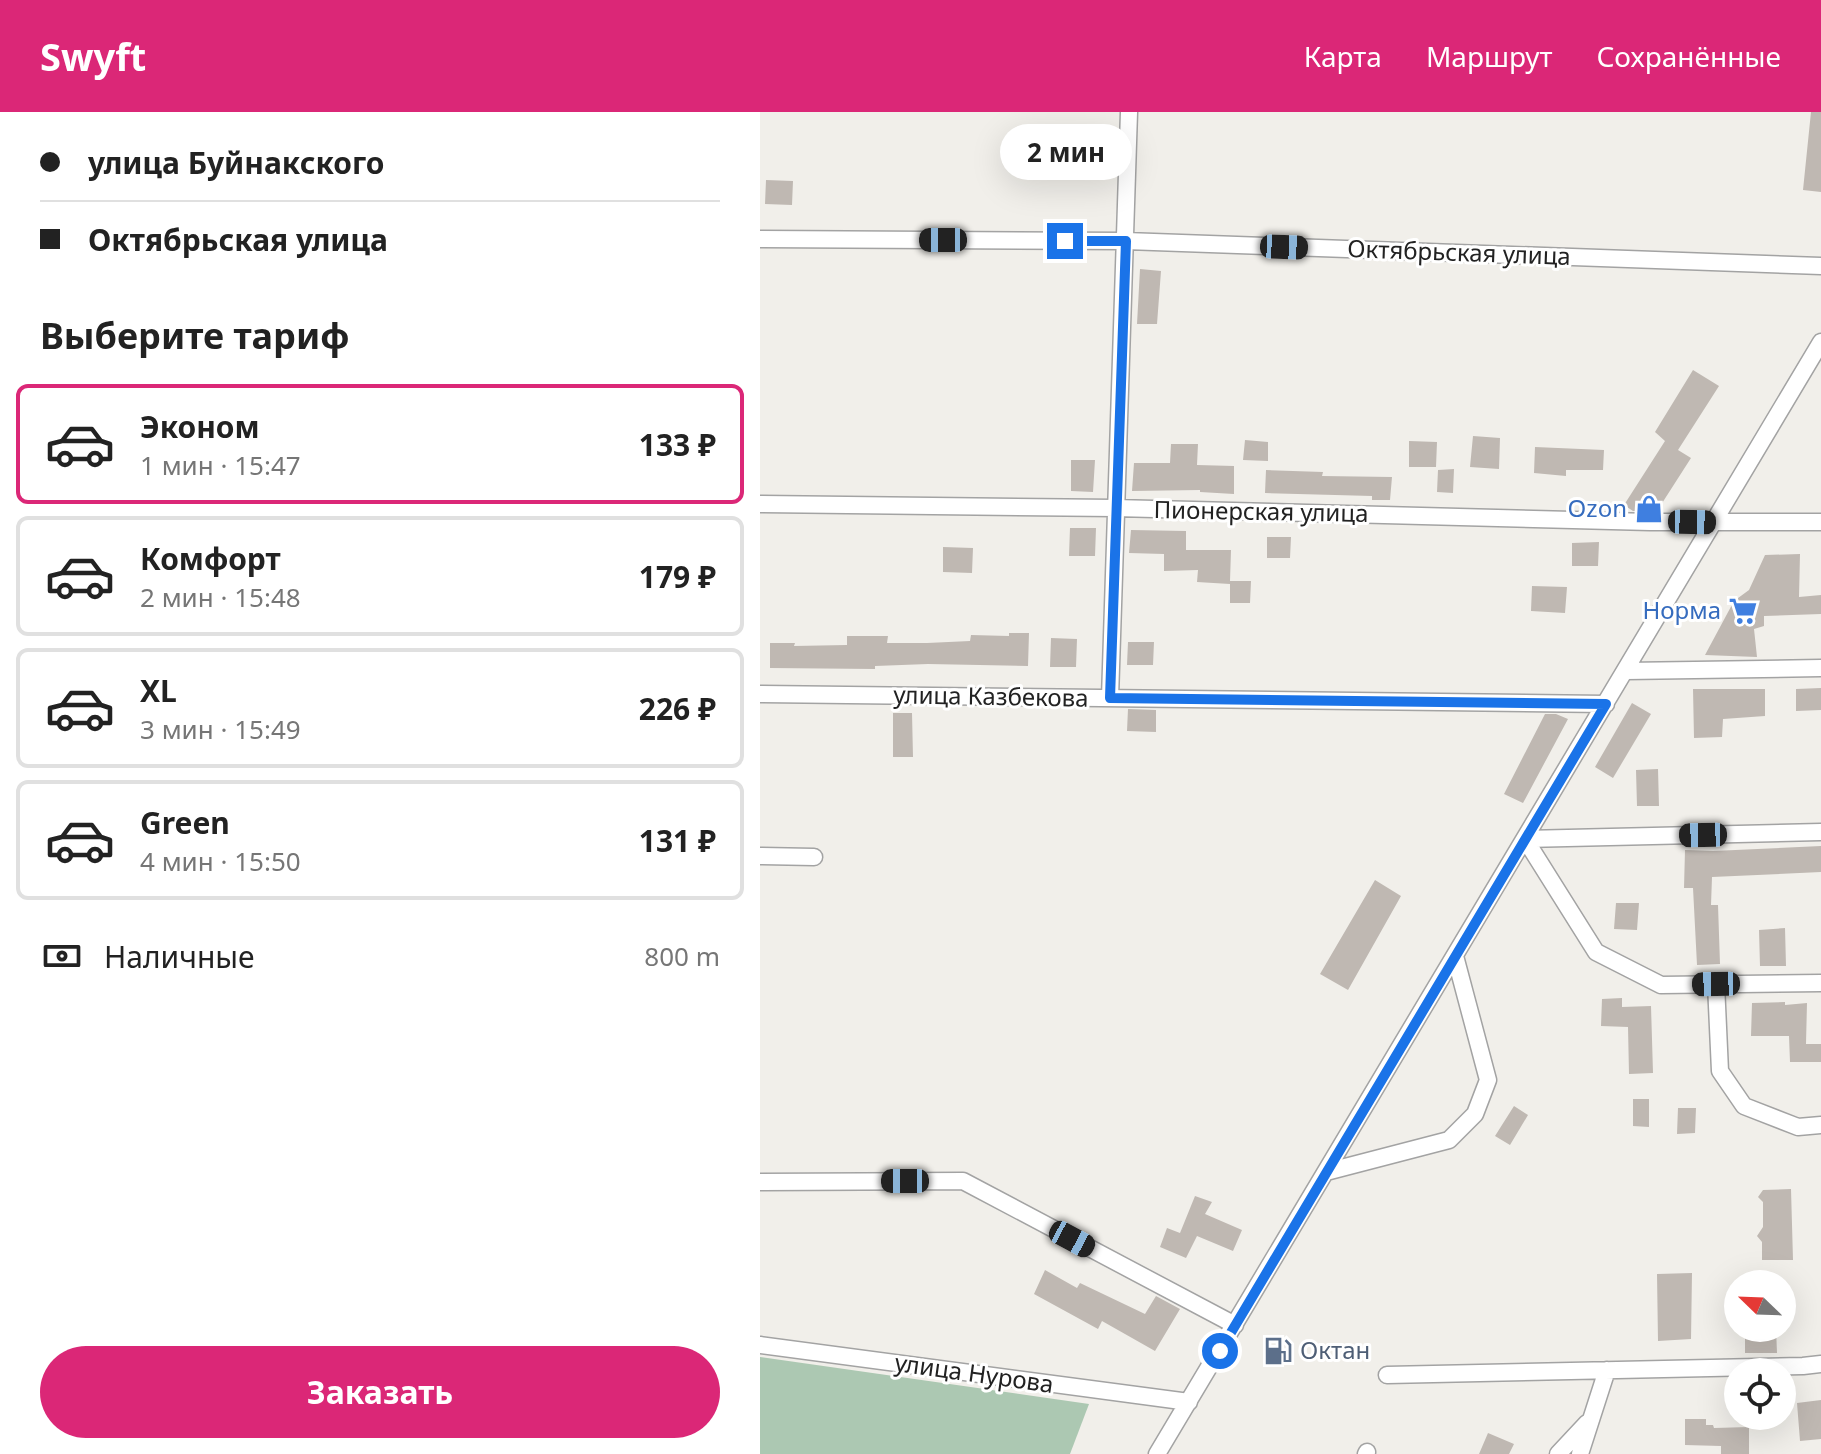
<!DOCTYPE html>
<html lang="ru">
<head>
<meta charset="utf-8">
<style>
	:root { --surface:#fff; --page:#f2f2f2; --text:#222; --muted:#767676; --line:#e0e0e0; --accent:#db2777 }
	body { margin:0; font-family:"Noto Sans",sans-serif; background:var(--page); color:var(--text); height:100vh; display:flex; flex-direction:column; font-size:30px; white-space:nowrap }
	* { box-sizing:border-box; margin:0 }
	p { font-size:26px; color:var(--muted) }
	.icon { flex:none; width:44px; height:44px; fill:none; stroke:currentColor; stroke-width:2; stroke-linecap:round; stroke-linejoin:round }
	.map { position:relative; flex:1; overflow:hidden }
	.side { display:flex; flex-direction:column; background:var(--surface); width:760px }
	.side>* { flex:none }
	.top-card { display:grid; align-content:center; height:176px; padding:0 40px; background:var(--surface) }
	.needle { width:52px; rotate:293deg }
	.controls { position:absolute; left:964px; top:1158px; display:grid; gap:16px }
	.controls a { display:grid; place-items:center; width:72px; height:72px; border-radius:50%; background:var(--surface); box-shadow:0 8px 32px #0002; font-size:40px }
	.end { position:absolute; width:36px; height:36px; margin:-18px; border:10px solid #1a73e8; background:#fff; box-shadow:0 0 0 4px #fff }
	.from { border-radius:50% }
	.bubble { position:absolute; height:56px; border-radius:28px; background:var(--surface); box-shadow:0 8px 32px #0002; font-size:26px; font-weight:700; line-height:56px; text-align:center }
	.car { position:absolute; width:24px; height:48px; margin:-24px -12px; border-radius:10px; box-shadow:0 0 6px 2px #0007; background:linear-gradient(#222 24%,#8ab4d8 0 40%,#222 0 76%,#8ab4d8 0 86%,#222 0) }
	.top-card b { display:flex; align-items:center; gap:28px; height:76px; font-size:30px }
	.top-card b+b { border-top:2px solid var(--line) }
	.top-card i { width:20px; height:20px; background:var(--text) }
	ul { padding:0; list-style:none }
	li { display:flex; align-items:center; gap:24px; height:120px; margin:0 16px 12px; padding:0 24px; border:4px solid var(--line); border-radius:12px }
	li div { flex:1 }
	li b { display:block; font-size:30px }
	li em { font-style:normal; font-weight:700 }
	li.on { border-color:var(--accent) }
	li>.icon { width:72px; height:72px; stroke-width:1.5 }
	h2 { padding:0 40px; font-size:36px; line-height:96px }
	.pay { display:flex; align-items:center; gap:20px; height:88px; padding:0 40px; font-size:30px }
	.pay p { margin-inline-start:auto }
	.action { display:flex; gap:16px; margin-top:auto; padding:16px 40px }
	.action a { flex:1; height:92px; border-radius:48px; background:var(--accent); color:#fff; font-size:32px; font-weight:700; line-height:92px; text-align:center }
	header { display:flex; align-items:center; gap:48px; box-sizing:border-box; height:112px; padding:0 40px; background:var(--accent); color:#fff }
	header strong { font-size:38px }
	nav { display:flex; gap:44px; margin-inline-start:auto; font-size:28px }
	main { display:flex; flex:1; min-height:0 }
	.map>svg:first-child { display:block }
	.cemetery { fill:#acc8b2 }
	.building { fill:#bfb8b2 }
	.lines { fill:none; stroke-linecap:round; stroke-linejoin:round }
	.minor-casing { stroke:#a3a3a3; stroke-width:19 }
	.minor { stroke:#fff; stroke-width:16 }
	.route { stroke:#1a73e8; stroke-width:10 }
	.labels { text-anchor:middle; stroke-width:6; stroke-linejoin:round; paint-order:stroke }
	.street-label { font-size:24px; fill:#222; stroke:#fff }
	.shop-label { font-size:24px; fill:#366cbe; stroke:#fff; text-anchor:end }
	.service-label { font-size:24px; fill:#4e5e75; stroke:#fff; text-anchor:start }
</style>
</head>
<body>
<header>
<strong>Swyft</strong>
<nav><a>Карта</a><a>Маршрут</a><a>Сохранённые</a></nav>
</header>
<main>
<section class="side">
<div class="top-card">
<b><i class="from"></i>улица Буйнакского</b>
<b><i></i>Октябрьская улица</b>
</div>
<h2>Выберите тариф</h2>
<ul>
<li class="on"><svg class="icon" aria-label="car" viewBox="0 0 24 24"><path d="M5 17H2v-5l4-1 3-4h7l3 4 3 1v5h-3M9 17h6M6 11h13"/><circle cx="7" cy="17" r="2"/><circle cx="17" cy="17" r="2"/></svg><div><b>Эконом</b><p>1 мин · 15:47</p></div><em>133 ₽</em></li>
<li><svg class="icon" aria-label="car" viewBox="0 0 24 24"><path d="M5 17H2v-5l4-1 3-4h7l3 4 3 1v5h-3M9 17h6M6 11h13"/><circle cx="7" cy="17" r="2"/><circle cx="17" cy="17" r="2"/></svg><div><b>Комфорт</b><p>2 мин · 15:48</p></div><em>179 ₽</em></li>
<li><svg class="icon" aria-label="car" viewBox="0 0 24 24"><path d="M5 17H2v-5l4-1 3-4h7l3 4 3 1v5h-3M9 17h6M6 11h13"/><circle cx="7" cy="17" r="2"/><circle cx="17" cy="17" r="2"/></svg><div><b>XL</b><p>3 мин · 15:49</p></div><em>226 ₽</em></li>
<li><svg class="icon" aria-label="car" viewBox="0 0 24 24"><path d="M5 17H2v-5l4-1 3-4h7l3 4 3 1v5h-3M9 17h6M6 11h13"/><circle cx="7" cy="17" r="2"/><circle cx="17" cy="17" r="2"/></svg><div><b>Green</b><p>4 мин · 15:50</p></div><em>131 ₽</em></li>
</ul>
<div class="pay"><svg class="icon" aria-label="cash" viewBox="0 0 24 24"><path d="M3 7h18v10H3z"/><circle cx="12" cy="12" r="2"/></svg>Наличные<p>800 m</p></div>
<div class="action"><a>Заказать</a></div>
</section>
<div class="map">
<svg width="1061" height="1342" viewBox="0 0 1061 1342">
	<rect width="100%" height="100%" fill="#f1efea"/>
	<!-- cemetery -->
	<path class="cemetery" d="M0 1245 329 1292 310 1342H0Z"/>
	<!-- building -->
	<path class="building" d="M1051 0H1061V80L1043 78Z
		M6 68 33 69 32 93 5 92Z
		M380 157 401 159 397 212H377Z
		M933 258 959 274 918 338 931 346 897 399H873L864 393 905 329 895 320Z
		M713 324 740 326 739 357 710 355Z
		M485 328 508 330V349L483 348Z
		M649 329 677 330 676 355H649Z
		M411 332H438L437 353 474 354V382L440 380V378L372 379 374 351H410Z
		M775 335 844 338 843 358H806V364L774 361Z
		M311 348H335L333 380 311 379Z
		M694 357 693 381 677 380 678 358Z
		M506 358 563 360 562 364 632 365 630 388H612V384L505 381Z
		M310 416H336L335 444H309Z
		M371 418 426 419V438H471L470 469H491L490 491H470V472L437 470 438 458 404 459V442L369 441Z
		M507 425H531L530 446H507Z
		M839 430 838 454H812V431Z
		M183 435 213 436 212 461 183 460Z
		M1040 442 1039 485 1061 483V502L1004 504V514L994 517 997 545 945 543 974 489 989 478 1005 443Z
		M772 474 807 475 805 501 771 499Z
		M249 521H269L268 554 168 552 115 554V557L10 556V531H35L34 534 87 533V524H128L127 531H167L210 529 211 523 249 524Z
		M291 526 317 527 316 555H290Z
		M368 530H394L393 553H367Z
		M1061 576V598L1036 599V577Z
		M933 577H1005V604L963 607 962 625 934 626Z
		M872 591 891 602 853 666 835 655Z
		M368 597 396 598V620L367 619Z
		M133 601H152L153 645H133Z
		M785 602H796L808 607 763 691 744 682Z
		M898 657 899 694H877L876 658Z
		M1061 734V760L952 765 951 793H958L960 852 937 853 933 776H924L925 738 953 739Z
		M615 768 641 784 588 878 560 862Z
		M856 791H879L877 818 854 817Z
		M1025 816 1026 854H1000L999 818Z
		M862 886V895L891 894 893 961 869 962 868 915 841 914 842 887Z
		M1025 890V893L1047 891 1046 932H1061V950H1030L1029 924H991L992 891Z
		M873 987H889V1015L873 1014Z
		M754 994 768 1003 750 1033 735 1024Z
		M918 996H936L935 1021 917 1022Z
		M1031 1077 1033 1148H1002V1130L997 1124 1003 1115V1090L998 1085 1003 1078Z
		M435 1084 452 1090 445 1102 482 1118 473 1139 437 1124 426 1146 400 1135 407 1116 420 1121Z
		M285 1158 317 1176 320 1171 385 1202 396 1184 420 1197 395 1239 342 1209 338 1217 274 1182Z
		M932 1161 931 1227 898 1229 897 1162Z
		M985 1216H1016L1017 1241H985Z
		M1061 1288V1327L1040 1329 1037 1291Z
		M925 1307H946V1313H953L954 1316 989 1315V1342H961V1334L925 1333Z
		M728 1321 754 1332 749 1342H719Z"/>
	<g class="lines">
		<defs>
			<path id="minor" d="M0 127 366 129 1061 154
				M0 392 355 396 890 410H1061
				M866 559 1061 556
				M0 582 846 592
				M350 586 369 0
				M765 727 836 840 901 873 1061 871
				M765 727 1061 720
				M0 744 54 745
				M956 872 960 959 984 994 1038 1015 1061 1013
				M566 1060 689 1028 715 1002 728 968 695 844
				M0 1070 203 1069 475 1213
				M0 1233 429 1290
				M627 1263 1043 1254 1061 1252
				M397 1342 1061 230
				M606 1342 607 1340
				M798 1342 827 1311
				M820 1342 847 1258"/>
		</defs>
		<!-- minor casing -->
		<use href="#minor" class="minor-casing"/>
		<!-- minor -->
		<use href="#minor" class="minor"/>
	</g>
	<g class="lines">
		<!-- route -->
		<path class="route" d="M305 129H366L350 586 846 592 460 1239"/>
	</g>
	<!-- icons -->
	<defs>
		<symbol id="shop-bare" viewBox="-9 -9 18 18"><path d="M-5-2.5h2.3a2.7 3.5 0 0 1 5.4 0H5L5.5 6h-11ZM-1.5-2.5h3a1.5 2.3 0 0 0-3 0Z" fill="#3f7fe0" stroke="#fff" stroke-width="2.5" paint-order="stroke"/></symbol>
		<symbol id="supermarket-bare" viewBox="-9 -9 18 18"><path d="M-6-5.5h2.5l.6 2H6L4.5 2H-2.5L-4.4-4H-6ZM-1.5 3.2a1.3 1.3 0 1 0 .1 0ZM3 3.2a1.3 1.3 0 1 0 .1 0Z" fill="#3f7fe0" stroke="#fff" stroke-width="2.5" paint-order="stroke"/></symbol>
		<symbol id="fuel-bare" viewBox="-9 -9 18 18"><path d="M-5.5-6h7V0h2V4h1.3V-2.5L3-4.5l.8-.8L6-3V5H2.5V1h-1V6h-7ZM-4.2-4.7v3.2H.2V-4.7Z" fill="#5c6f8a" stroke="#fff" stroke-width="2.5" paint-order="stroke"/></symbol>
	</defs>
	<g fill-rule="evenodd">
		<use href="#shop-bare" x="869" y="377" width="40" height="40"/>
		<use href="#supermarket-bare" x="963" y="479" width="40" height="40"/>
		<use href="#fuel-bare" x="498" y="1219" width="40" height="40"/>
	</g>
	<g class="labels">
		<!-- street labels -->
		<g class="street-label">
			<text transform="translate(699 141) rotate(2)" y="8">Октябрьская улица</text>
			<text transform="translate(501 400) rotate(1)" y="8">Пионерская улица</text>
			<text transform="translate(231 585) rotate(1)" y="8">улица Казбекова</text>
			<text transform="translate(214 1262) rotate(8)" y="8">улица Нурова</text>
		</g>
		<!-- shop labels -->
		<g class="shop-label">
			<text x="867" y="405">Ozon</text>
			<text x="961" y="507">Норма</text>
		</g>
		<!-- service labels -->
		<g class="service-label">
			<text x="540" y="1247">Октан</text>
		</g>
	</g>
</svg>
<div class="controls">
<a><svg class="needle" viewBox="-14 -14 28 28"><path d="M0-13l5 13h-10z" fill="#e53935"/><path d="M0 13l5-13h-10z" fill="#767676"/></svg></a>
<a><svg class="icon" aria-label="locate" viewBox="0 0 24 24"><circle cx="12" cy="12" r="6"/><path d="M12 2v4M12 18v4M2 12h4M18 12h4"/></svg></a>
</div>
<i class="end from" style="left:460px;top:1239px"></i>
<i class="end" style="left:305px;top:129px"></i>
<div class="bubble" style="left:240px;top:12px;width:132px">2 мин</div>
<i class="car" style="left:183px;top:128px;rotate:270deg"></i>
<i class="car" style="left:524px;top:135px;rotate:92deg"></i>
<i class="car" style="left:932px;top:410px;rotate:91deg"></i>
<i class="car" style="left:943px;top:723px;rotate:269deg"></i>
<i class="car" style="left:956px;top:872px;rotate:269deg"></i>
<i class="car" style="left:145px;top:1069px;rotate:270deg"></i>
<i class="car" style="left:312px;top:1127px;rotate:118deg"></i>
</div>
</main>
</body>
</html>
